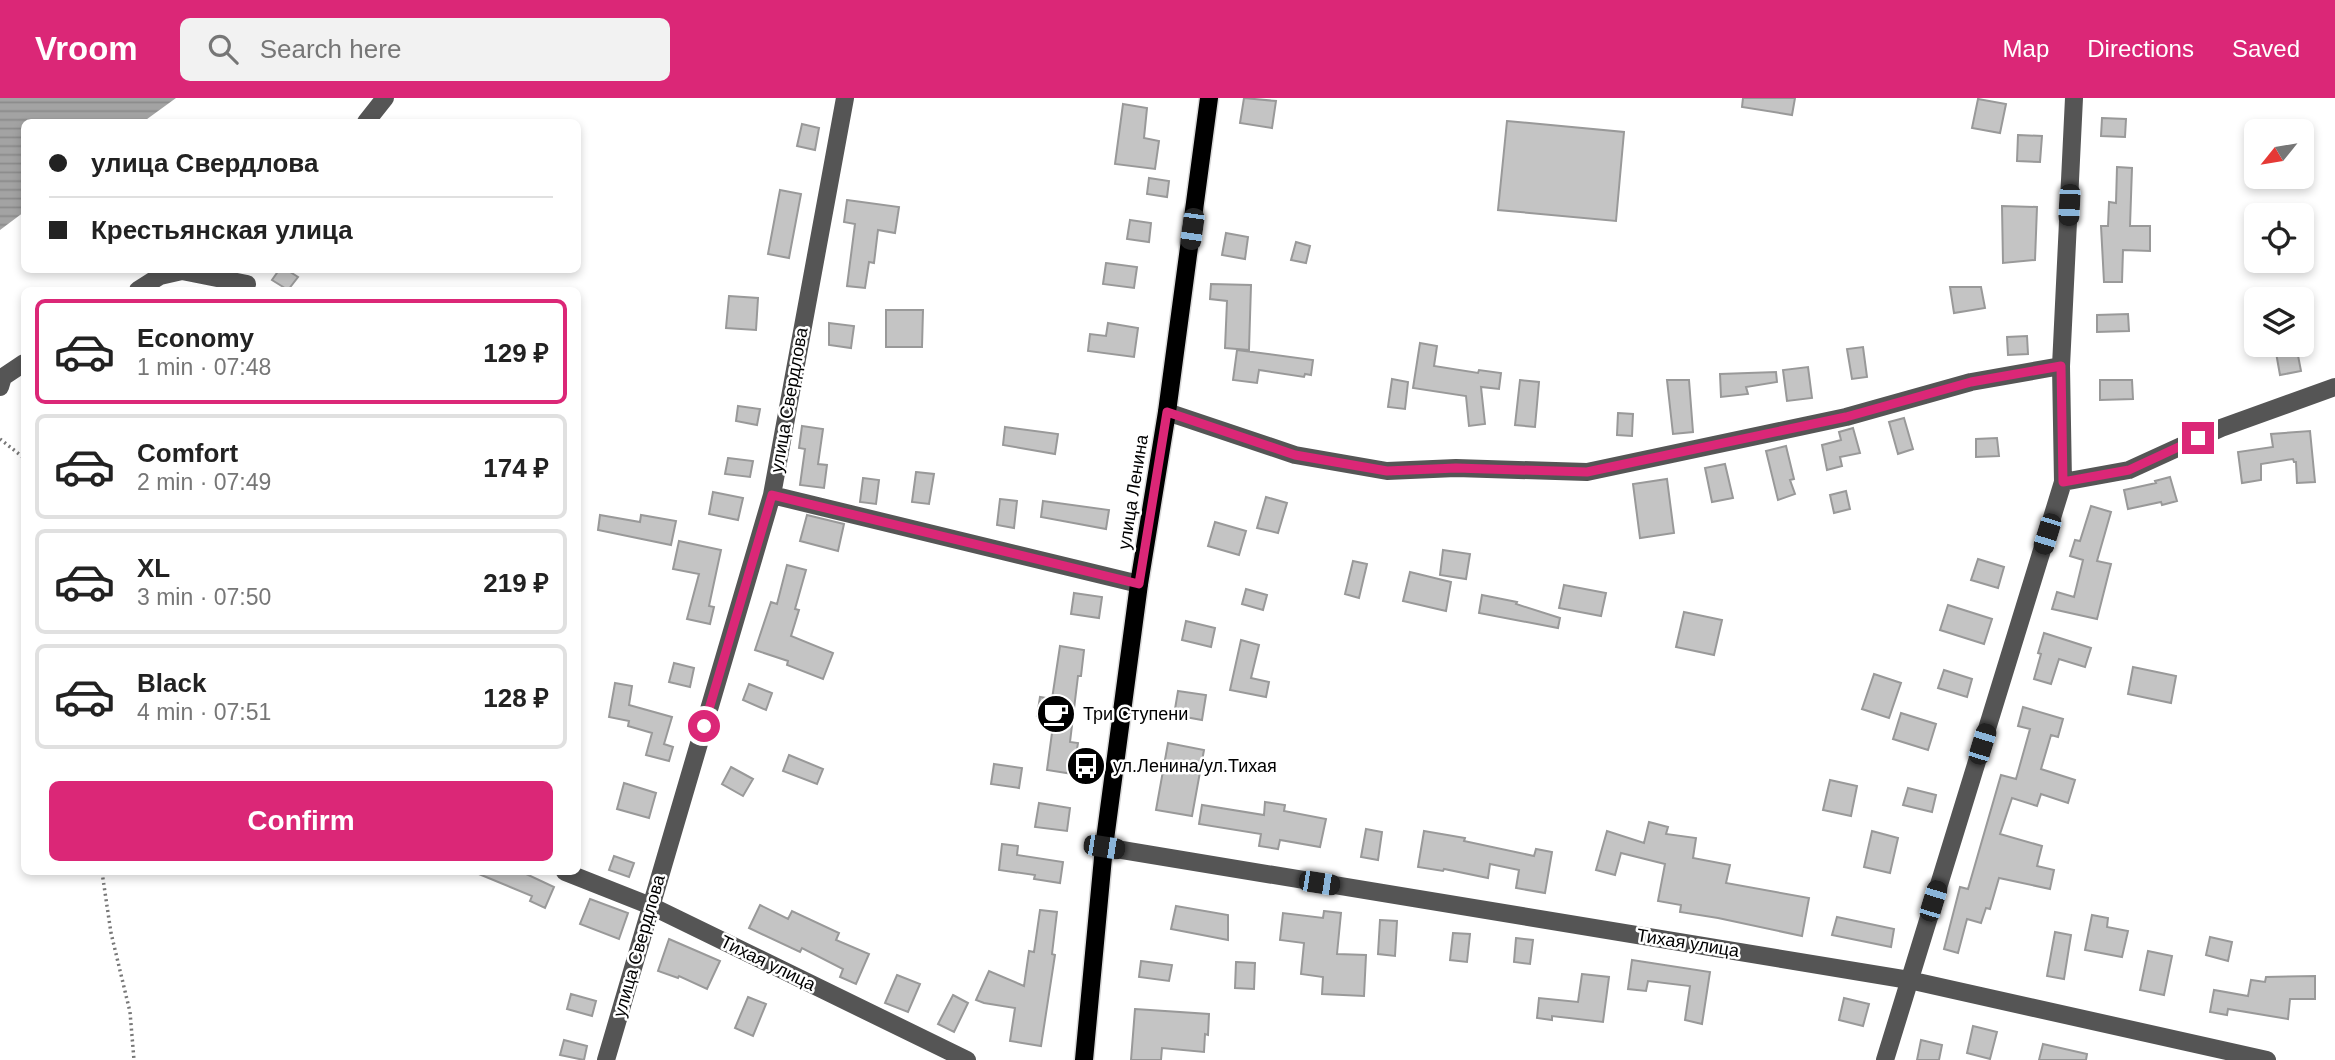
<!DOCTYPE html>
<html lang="en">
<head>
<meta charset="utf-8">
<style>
	:root { --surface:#fff; --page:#f2f2f2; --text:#222; --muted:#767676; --line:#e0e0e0; --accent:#db2777 }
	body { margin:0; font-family:Arial,sans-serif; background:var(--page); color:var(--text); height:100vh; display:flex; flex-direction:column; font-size:26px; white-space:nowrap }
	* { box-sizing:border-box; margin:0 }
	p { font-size:23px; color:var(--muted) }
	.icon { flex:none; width:38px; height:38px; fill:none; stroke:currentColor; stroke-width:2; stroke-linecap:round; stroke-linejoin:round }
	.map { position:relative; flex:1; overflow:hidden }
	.details { position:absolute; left:21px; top:189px; width:560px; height:588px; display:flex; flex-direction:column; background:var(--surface); border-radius:10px; box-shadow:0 4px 10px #0003 }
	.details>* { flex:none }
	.top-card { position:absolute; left:21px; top:21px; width:560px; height:154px; border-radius:10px; box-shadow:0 4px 10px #0003; display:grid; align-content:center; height:154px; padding:0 28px; background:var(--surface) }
	.needle { width:46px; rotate:240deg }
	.fabs { position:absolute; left:2244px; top:21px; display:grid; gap:14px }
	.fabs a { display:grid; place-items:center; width:70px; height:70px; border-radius:10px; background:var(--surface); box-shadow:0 4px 10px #0003; font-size:35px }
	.end { position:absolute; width:32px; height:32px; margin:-16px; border:9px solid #db2777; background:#fff; box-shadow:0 0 0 4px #fff }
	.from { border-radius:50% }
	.car { position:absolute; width:21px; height:42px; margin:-21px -10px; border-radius:9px; box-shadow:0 0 5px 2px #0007; background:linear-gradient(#222 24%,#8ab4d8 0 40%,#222 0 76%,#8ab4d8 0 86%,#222 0) }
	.top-card b { display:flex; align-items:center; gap:24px; height:66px; font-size:26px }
	.top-card b+b { border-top:2px solid var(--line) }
	.top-card i { width:18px; height:18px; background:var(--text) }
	ul { padding:12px 0 0; list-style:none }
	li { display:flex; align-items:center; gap:21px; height:105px; margin:0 14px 10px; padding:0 14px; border:4px solid var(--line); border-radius:10px }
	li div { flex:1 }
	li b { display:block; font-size:26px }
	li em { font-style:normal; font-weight:700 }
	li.active { border-color:var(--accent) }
	li>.icon { width:63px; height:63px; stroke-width:1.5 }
	.button { display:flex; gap:14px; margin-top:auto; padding:14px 28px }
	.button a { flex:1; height:80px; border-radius:10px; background:var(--accent); color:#fff; font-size:28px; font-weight:700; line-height:80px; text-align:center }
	header { display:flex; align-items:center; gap:42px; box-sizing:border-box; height:98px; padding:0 35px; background:var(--accent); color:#fff }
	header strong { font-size:33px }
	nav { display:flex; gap:38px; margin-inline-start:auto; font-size:24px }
	.search { width:490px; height:63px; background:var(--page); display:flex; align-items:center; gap:18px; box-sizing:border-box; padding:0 24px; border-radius:10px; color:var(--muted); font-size:26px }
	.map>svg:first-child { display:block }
	.water { fill:url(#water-rules) }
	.building { fill:#c4c4c4; stroke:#999; stroke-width:2 }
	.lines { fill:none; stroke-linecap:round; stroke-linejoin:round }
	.major-casing { stroke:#dbdbdb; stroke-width:21 }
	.path { stroke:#777; stroke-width:3.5; stroke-dasharray:2 3.5; stroke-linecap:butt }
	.minor { stroke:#555; stroke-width:18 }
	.major { stroke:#000; stroke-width:18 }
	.route { stroke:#db2777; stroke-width:9 }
	.labels { text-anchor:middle; stroke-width:5; stroke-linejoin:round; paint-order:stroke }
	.street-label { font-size:18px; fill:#000; stroke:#fff }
	.poi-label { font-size:18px; fill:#000; stroke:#fff; text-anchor:start }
</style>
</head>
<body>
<header>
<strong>Vroom</strong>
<div class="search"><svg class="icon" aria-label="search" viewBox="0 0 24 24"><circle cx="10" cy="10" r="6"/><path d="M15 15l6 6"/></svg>Search here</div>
<nav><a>Map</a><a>Directions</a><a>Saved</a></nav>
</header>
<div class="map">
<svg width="2335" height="962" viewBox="0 0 2335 962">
	<defs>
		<pattern id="water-rules" width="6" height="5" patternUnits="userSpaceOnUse" patternTransform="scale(1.75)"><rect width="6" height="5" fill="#a3a3a3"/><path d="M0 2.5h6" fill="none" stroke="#8b8b8b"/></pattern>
	</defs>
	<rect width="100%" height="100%" fill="#fff"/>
	<!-- water -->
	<path class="water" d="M0 0H176L143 24H24V114L0 132Z"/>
	<!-- building -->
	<path class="building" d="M1244 0 1276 3 1272 30 1240 25Z
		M1743 0H1795L1792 17 1742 9Z
		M1978 1 2006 6 2000 35 1972 30Z
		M1123 6 1147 10 1144 40 1159 43 1155 71 1115 66Z
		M2102 20 2126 21 2125 39 2101 38Z
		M1507 23 1624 34 1616 123 1498 112Z
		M802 26 819 30 815 52 797 48Z
		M2018 37 2042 38 2040 64 2017 63Z
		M2117 69 2132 70 2130 128H2150V153L2123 152 2122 184H2104L2101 128H2108L2109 104 2116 105Z
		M1149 80 1169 83 1167 99 1147 96Z
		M780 92 801 96 789 160 768 156Z
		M847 102 899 109 895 135 878 132 874 165 869 164 865 190 847 188 855 126 844 124Z
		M2002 108 2037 109 2035 162 2003 165Z
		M1130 122 1151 125 1149 144 1127 141Z
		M1226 135 1248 139 1245 161 1222 157Z
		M1296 144 1310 148 1306 165 1291 162Z
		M1106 165 1137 169 1134 190 1103 186Z
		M279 172H287L298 179 288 192 272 182Z
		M1211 186 1251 187 1249 252 1225 250 1227 203 1210 201Z
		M1950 189H1981L1985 210 1954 215Z
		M729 198 758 200 756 232 726 230Z
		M886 212H923L922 249H886Z
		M2128 216 2129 233 2097 234V217Z
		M829 225 854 228 851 250 829 247Z
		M1108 225 1138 230 1134 259 1088 253 1090 236 1106 238Z
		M2027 238 2028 256 2008 257 2007 239Z
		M1420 245 1437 248 1434 268 1478 275 1479 272 1501 275 1499 291 1481 289 1485 326 1469 328 1466 298 1413 290Z
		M2287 247H2296L2301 273 2280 277 2275 249Z
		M1863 249 1867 279 1852 281 1847 251Z
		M1237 252 1313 262 1311 277 1305 276 1304 279 1259 272 1257 285 1233 282Z
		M1808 269 1812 300 1787 303 1783 272Z
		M1776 274 1777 284 1746 289 1748 296 1721 299 1720 276Z
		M1392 281 1408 284 1405 311 1388 309Z
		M1520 282 1539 284 1535 329 1515 327Z
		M1667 282H1689L1693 334 1673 336Z
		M2100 282H2132L2133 301 2100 302Z
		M738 308 760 311 757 327 736 323Z
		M1618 315 1633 316 1632 338 1617 337Z
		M1904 320 1913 351 1898 356 1889 324Z
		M802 328 823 331 818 366 827 367 824 390 800 387 805 351 799 350Z
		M1005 329 1058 336 1055 356 1003 347Z
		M1853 330 1860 355 1840 359 1842 368 1827 372 1822 347 1841 342 1839 334Z
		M2310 333 2315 384 2297 385 2296 364H2294L2293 361 2261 366V382L2242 385 2238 354 2273 349 2271 336Z
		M1997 340 1999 358 1976 359V341Z
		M1786 348 1794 381 1790 382 1795 396 1778 402 1766 353Z
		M728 360 753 363 750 379 725 376Z
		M1725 366 1733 400 1712 404 1705 370Z
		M916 374 934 376 929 406 912 404Z
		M2170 379 2177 403 2162 407 2161 404 2128 411 2124 392 2156 385 2155 383Z
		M863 380 879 382 876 406 860 404Z
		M1667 381 1674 435 1640 440 1633 386Z
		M1846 393 1850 411 1834 415 1830 397Z
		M713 394 743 400 738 422 709 416Z
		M1266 399 1287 405 1278 435 1257 430Z
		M1000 401 1017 403 1014 430 997 427Z
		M1043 403 1109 412 1106 431 1041 419Z
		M2091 408 2111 414 2097 463 2111 466 2097 521 2052 511 2057 494 2074 499 2083 462 2070 458 2075 442 2080 443Z
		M600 417 640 424 641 417 676 423 671 447 598 432Z
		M807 417 844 426 838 453 800 443Z
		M1215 424 1246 433 1239 457 1208 448Z
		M679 443 721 452 709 508 714 509 710 526 687 521 699 476 673 471Z
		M1443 452 1470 456 1466 481 1440 477Z
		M1978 461 2004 469 1998 490 1971 482Z
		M1353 463 1367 466 1359 500 1345 496Z
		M787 467 806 472 795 511 799 512 791 538 833 555 823 581 787 567 788 563 755 552 771 504 777 506Z
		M1410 474 1451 484 1446 513 1403 503Z
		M1564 487 1606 495 1601 518 1559 510Z
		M1246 491 1267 497 1263 512 1242 506Z
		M1074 495 1102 499 1099 520 1071 516Z
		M1482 497 1517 504 1516 506 1560 520 1558 530 1479 515Z
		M1948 507 1992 521 1984 546 1940 532Z
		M1684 514 1722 522 1714 557 1676 549Z
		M1186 523 1215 530 1211 549 1182 542Z
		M2044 535 2091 550 2085 569 2059 561 2051 586 2034 581 2041 556 2038 555Z
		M1241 542 1259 547 1251 580 1269 584 1266 599 1230 592Z
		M1060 548 1084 552 1081 578H1078L1070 644 1078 645 1073 676 1047 672 1054 620 1037 618 1040 599 1052 601Z
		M674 565 694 570 690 589 669 584Z
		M2133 569 2176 578 2171 605 2128 596Z
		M1944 572 1972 581 1967 599 1938 590Z
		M1874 576 1901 585 1889 620 1862 611Z
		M615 585 632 588 629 607 672 619 664 646 673 649 669 663 646 657 652 635 628 628 629 623 609 619Z
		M749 586 772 595 766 612 743 602Z
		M1178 593 1206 597 1202 622 1174 617Z
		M2023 609 2063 621 2058 639 2051 637 2041 671 2075 682 2068 705 2041 696 2037 708 2012 700 2000 736 2042 748 2037 768 2054 772 2050 791 1999 780 1990 811 1986 810 1981 825 1967 821 1958 855 1944 851 1960 789 1968 791 2001 677 2016 681 2030 631 2018 628Z
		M1901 615 1936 626 1928 652 1893 641Z
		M1168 645 1204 652 1192 718 1156 712Z
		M789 657 823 671 817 686 783 673Z
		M994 666 1022 670 1019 690 991 686Z
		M731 669 753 681 743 698 722 686Z
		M1830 682 1857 688 1851 718 1823 712Z
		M624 685 656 695 649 720 617 711Z
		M1908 690 1936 697 1932 714 1903 707Z
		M1265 704 1285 707 1284 713 1326 721 1320 749 1280 742 1278 751 1259 748 1261 736 1199 726 1202 707 1264 717Z
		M1039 705 1070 710 1067 733 1035 729Z
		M1649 724 1668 729 1666 736 1696 740 1693 760 1730 767 1726 785 1809 800 1802 838 1718 820 1680 814 1681 807 1658 803 1665 766 1621 755 1615 777 1596 772 1607 733 1644 745Z
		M1366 731 1382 734 1378 762 1361 759Z
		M1424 733 1465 740 1464 743 1534 758 1536 751 1552 754 1545 795 1516 790 1519 772 1490 766 1488 780 1444 771 1443 773 1418 769Z
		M1872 733 1898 740 1890 775 1864 769Z
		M1002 746 1018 748 1017 757 1063 764 1060 785 1034 781 1035 777 999 772Z
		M614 758 634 765 629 779 609 772Z
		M474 774H522L554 789 545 810 530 803 532 798Z
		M590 801 628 815 619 841 580 826Z
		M760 807 788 821 792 813 839 835 836 842 869 856 856 886 840 879 843 871 802 850 800 854 749 830Z
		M1176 808 1228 817V842L1171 831Z
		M1040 812 1057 814 1052 856 1055 857 1041 948 1010 943 1015 910 984 905 976 902 989 873 1024 888 1029 853 1034 854Z
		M1324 813 1341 815 1337 856 1366 857 1364 898 1322 896 1323 879 1301 876 1304 845 1280 842 1283 815 1323 820Z
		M2092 817 2108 820 2107 829 2128 833 2122 859 2085 852Z
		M1837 819 1894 831 1891 849 1832 837Z
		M1380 822 1397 823 1395 858 1378 856Z
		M2055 834 2071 837 2064 881 2047 878Z
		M1453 835 1470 836 1467 864 1450 862Z
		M2210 839 2232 844 2228 863 2206 857Z
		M1516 840 1533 842 1530 866 1514 864Z
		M669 841 720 863 707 891 679 878 678 880 658 873Z
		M2148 853 2172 858 2164 897 2140 892Z
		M1632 862 1710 874 1702 926 1685 922 1690 888 1648 883 1646 893 1628 891Z
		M1141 863 1172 867 1169 883 1139 879Z
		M1236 864 1255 865 1254 891 1235 890Z
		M1582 876 1609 879 1603 924 1552 918V922L1537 920 1539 900 1578 904Z
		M897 877 920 886 908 914 885 905Z
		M2315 878V901H2290L2288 921 2228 911 2227 917 2210 914 2214 892 2248 898 2251 882 2265 884 2266 879Z
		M571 896 596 903 592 918 567 911Z
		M953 897 968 905 954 934 938 926Z
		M748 899 766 906 753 938 735 930Z
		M1844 900 1869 906 1863 928 1839 922Z
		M1135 911 1209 916 1208 937 1205 936 1204 954 1162 950 1161 962H1131Z
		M1973 928 1997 934 1990 961 1967 955Z
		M564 942 587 948 584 962 560 957Z
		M1921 942 1942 947 1939 962H1917Z
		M2043 946 2087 956 2086 962H2039Z"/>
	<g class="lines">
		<defs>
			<path id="major" d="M1084 962 1104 749 1139 486 1167 314 1209 0"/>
		</defs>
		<!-- major casing -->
		<use href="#major" class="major-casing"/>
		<!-- path -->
		<path class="path" d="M0 341 24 360
			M102 774 111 835 130 914 134 962"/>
		<!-- minor -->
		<path class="minor" d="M366 24 385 0
			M138 192 160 178 182 173 247 186
			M0 289 3 279 24 265
			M1167 314 1295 357 1387 373 1456 370 1587 374 1846 319 1971 284 2061 268
			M2063 384 2129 372 2221 330 2335 289
			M772 397 1139 486
			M1104 749 1909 882 2267 962
			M565 774 651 808 967 962
			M606 962 772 397 845 0
			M1885 962 2063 384 2061 268 2074 0"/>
		<!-- major -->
		<use href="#major" class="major"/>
	</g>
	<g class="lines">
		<!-- route -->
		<path class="route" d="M704 628 772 397 1139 486 1167 314 1295 357 1387 373 1456 370 1587 374 1846 319 1971 284 2061 268 2063 384 2129 372 2198 340"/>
	</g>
	<!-- icons -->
	<defs>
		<symbol id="cafe-disc" viewBox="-11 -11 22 22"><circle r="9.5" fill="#000" stroke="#fff"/><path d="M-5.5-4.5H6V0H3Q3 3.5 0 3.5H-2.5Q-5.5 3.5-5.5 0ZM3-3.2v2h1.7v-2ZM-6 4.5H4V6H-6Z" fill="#fff"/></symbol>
		<symbol id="bus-disc" viewBox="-11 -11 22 22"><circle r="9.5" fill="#000" stroke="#fff"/><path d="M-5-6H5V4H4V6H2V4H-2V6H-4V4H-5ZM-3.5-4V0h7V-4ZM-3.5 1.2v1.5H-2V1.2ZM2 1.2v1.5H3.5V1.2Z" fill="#fff"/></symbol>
	</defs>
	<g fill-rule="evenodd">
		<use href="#cafe-disc" x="1034" y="594" width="44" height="44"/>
		<use href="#bus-disc" x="1064" y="646" width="44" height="44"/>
	</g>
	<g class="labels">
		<!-- street labels -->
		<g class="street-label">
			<text transform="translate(789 302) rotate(-80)" y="6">улица Свердлова</text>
			<text transform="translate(1133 394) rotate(-81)" y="6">улица Ленина</text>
			<text transform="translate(1688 845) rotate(9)" y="6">Тихая улица</text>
			<text transform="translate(639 848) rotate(-74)" y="6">улица Свердлова</text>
			<text transform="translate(768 865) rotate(26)" y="6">Тихая улица</text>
		</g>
		<!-- poi labels -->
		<g class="poi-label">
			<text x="1083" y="622">Три Ступени</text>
			<text x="1113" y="674">ул.Ленина/ул.Тихая</text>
		</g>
	</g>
</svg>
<div class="fabs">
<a><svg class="needle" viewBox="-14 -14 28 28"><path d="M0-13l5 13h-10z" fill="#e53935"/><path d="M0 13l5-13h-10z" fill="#767676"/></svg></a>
<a><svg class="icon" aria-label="locate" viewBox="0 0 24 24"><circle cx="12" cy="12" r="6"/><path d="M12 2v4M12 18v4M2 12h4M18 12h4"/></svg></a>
<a><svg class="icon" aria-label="layers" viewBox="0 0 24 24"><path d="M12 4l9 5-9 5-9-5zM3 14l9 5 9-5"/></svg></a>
</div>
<i class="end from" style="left:704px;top:628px"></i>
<i class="end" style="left:2198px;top:340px"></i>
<i class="car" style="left:2069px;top:107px;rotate:183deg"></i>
<i class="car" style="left:1192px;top:131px;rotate:188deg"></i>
<i class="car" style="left:2047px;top:436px;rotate:197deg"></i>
<i class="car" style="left:1982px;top:646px;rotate:17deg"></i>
<i class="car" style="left:1104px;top:749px;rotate:99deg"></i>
<i class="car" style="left:1319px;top:785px;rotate:99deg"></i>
<i class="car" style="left:1933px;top:803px;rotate:17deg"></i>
<div class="top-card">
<b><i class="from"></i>улица Свердлова</b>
<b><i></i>Крестьянская улица</b>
</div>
<section class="details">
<ul>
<li class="active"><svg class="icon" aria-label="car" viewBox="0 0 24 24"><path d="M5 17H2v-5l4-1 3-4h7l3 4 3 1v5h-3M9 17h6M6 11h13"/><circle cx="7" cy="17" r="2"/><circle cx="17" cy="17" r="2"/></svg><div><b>Economy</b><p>1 min · 07:48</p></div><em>129 ₽</em></li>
<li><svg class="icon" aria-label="car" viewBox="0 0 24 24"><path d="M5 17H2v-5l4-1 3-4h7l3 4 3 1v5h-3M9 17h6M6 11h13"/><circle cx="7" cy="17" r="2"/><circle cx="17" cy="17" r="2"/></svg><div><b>Comfort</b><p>2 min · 07:49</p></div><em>174 ₽</em></li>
<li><svg class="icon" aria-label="car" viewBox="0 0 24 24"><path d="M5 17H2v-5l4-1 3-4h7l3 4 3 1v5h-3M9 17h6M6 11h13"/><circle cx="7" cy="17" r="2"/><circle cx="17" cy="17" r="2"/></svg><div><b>XL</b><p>3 min · 07:50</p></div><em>219 ₽</em></li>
<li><svg class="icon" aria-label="car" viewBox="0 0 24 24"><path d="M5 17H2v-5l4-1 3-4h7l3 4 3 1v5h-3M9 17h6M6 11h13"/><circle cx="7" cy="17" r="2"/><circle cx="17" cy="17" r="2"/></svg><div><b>Black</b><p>4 min · 07:51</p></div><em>128 ₽</em></li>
</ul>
<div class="button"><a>Confirm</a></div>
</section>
</div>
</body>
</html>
